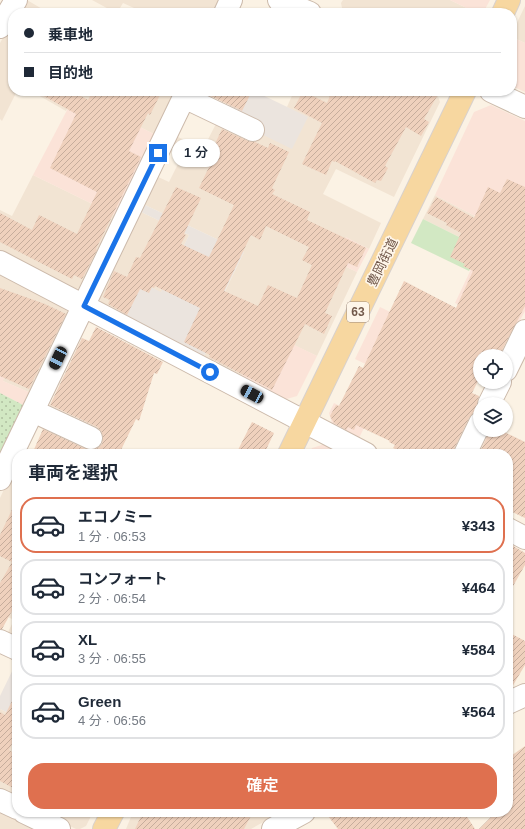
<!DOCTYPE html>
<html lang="ja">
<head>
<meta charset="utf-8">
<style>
	:root { --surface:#fff; --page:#f2f2f3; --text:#1f2937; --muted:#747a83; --line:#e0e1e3; --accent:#df704f }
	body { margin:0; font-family:Helvetica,"Noto Sans JP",sans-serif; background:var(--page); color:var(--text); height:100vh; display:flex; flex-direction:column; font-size:15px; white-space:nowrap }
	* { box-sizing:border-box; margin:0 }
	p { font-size:13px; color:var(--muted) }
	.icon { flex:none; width:22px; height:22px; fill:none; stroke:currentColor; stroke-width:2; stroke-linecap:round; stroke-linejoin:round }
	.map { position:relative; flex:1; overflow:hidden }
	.sheet { position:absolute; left:12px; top:449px; width:501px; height:368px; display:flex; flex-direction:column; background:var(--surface); border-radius:16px; box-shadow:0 1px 3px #0004 }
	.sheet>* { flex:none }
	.hud { position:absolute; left:8px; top:8px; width:509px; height:88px; border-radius:16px; box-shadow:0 1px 3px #0004; display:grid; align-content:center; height:88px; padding:0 16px; background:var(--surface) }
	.buttons { position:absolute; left:473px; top:349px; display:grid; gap:8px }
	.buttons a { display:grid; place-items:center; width:40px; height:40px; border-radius:50%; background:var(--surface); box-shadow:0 1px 3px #0004; font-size:20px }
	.end { position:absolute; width:18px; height:18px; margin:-9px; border:5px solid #1a73e8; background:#fff; box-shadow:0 0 0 2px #fff }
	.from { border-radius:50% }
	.bubble { position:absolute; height:28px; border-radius:14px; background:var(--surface); box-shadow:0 1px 3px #0004; font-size:13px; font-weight:600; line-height:28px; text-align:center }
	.car { position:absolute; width:12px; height:24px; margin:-12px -6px; border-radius:5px; box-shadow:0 0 3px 1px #0007; background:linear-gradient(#222 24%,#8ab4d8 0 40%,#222 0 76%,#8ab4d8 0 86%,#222 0) }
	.hud b { display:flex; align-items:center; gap:14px; height:38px; font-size:15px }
	.hud b+b { border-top:1px solid var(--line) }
	.hud i { width:10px; height:10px; background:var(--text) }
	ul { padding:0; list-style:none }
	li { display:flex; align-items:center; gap:12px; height:56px; margin:0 8px 6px; padding:0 8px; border:2px solid var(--line); border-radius:16px }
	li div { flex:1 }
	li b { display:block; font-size:15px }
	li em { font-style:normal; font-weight:600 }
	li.current { border-color:var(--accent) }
	li>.icon { width:36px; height:36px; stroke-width:1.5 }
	h2 { padding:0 16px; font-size:18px; line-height:48px }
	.primary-button { display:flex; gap:8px; margin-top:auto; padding:8px 16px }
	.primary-button a { flex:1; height:46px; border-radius:16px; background:var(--accent); color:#fff; font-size:16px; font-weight:600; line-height:46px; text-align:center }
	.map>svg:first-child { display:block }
	.residential { fill:#f2e4d3 }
	.commercial { fill:#fbe3d8 }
	.industrial { fill:#ebe4de }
	.grass { fill:#d2e8c3 }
	.park { fill:url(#park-dots) }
	.building { fill:url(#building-hatch); fill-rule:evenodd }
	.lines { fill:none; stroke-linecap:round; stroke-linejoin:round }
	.minor-casing { stroke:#ccbaab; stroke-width:24 }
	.major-casing { stroke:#d8d1cd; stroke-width:24 }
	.minor { stroke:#fff; stroke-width:22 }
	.major { stroke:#f7d7a0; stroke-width:22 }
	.route { stroke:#1a73e8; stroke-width:5 }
	.labels { text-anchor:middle; stroke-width:3.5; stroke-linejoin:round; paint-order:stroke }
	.shield { fill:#fef6ea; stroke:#9c887b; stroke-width:1 }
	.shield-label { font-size:12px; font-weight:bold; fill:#72594b }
	.street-label { font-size:13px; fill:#72594b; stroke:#fef6ea }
</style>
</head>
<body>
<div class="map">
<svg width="525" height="829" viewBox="0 0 525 829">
	<defs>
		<pattern id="park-dots" width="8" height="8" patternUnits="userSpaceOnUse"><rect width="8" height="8" fill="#d2e8c3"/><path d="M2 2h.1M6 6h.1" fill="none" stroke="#afbfa0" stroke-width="1.8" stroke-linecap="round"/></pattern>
		<pattern id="building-hatch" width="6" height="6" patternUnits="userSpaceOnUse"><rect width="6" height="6" fill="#efd1bd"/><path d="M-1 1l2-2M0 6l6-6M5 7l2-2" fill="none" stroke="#c6ad9c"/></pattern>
	</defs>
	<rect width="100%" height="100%" fill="#fbf2e4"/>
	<!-- residential -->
	<path class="residential" d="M27 0 49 13H17Z
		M92 0H218L219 4 215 13H145L123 3 117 13H116Z
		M343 0H450L477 13H355L342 8 341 3Z
		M525 6V43L512 37V33Z
		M13 20V91H17L2 121 0 119V43Z
		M31 91H177L156 135 75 95 66 111Z
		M294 91H436L440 102 394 197 336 169 323 194 381 223 369 249 346 238 334 261 357 272 317 356 264 331 241 378 203 358 227 313 217 308 244 252 143 204 156 176 169 182 185 150 172 143 176 136 203 149 218 120 308 118 287 107Z
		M33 175 117 216 83 287 74 290 0 251V210L12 216Z
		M435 195 492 225 481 248 423 219Z
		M139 211 189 235 161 293 121 315 101 304 99 295Z
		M0 272 65 307 69 316 31 393 3 381 0 350Z
		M17 480V635L16 638 7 634 14 620 0 613V498L7 483Z
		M0 709 17 717V800L0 792Z
		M0 807 45 829H0Z
		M41 812H93L86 826 80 829H76Z
		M133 812H281L251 829H126Z"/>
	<!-- commercial -->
	<path class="commercial" d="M450 0H490L483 13H477Z
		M512 37 525 43V92L512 86Z
		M75 95 156 135 117 216 33 175Z
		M491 105 525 121V311L515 330 455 303 492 225 435 195 474 112Z
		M346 237 369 249 357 272 334 261Z
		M380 307 439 336 414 387 355 359Z
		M264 330 317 356 297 396 283 400 241 378Z
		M0 350 14 357 3 381 31 393 25 406 0 393Z
		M334 403 368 420 358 440 333 427 329 413Z
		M325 444 346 454H309L312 448Z"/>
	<!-- industrial -->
	<path class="industrial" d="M236 91H254L308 117 292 149 257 132 226 111Z
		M143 204 244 252 217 307 227 312 203 358 121 315 138 281 161 292 189 235 139 211Z
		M17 661V717L0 709V696Z"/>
	<!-- grass -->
	<path class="grass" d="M423 219 481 248 469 271 411 243Z"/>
	<!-- park -->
	<path class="park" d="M0 393 25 406 0 457Z"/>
	<!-- building -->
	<path class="building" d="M35 91H72L88 100 93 91H151L160 95 150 115 148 113 129 151 141 157 96 249 97 250 82 279 74 275 72 279 0 242V213L32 230 39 215 77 234 97 192 50 168 76 114Z
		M200 91H252L242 111Z
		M303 91 327 103 332 91H440L424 119 429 122 421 136 406 127 385 166 388 168 381 181 377 180 375 183 335 161V162L332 161 326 175 302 164 322 123 294 108Z
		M222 129 248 141 255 142 268 148 270 143 289 152 272 188 275 190 272 194 310 212 307 220 366 248 357 267 348 263 325 313 332 316 324 334 305 324 272 390 209 357 210 355 184 342 200 308 155 286 154 288 152 287 149 293 140 289 127 315 108 304 110 300 103 297 114 271 127 277 136 257 140 258 176 187 201 198 184 234 186 235 181 244 209 257 234 205 199 188 217 150 213 148ZM266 226 309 247 302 260 312 265 297 298 268 285 258 306 224 291 251 235 260 240Z
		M507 179 525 187V306L499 356H480V377L472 393 479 396 477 406 474 412 469 418 454 449 453 454H406L393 448 395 445 389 442 390 441 356 425 354 430 348 427 346 430 334 423 330 416 336 405 339 406 359 366 363 368 404 281 456 308 473 271 463 266 465 264 450 257 461 233 446 225 447 223 427 213 436 197 474 218 488 187 500 193Z
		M0 288 45 304 66 314 29 389 0 376Z
		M96 327 163 362 157 374 154 373 139 421 136 419 119 454H32L43 429 86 449 92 450 98 448 102 444 103 437 101 431 97 427 50 405 82 338 89 341Z
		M252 422 274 433 264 454H236Z
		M490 430H500L525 442V518L508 510V454H479Z
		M17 499V602L2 629H0V583L12 562 0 556V535Z
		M508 543 525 553V565L508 595Z
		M508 632 525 641V665L512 687 508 689Z
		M17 691V734L9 750 17 755V790L0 781V712L5 715Z
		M525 746V829H479L496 812H508V758Z
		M143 812H253L244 829H135Z
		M325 812H464L475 829H338Z"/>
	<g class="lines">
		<defs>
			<path id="minor" d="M279 0 310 13
				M225 13 231 0
				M0 27 16 0
				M491 91 525 107
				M184 97 253 130
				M0 262 366 454
				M506 370 525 331
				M489 404 500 382
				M33 411 91 438
				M465 454 480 423
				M0 479 187 91
				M508 529 525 538
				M0 641 17 649
				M508 703 525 695
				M0 800 17 808
				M24 812 59 829
				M273 829 304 812"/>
			<path id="major" d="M503 13 509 0
				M289 454 465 91
				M104 829 113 812"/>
		</defs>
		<!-- minor casing -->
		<use href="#minor" class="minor-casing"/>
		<!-- major casing -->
		<use href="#major" class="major-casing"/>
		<!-- minor -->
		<use href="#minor" class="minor"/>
		<!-- major -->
		<use href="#major" class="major"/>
	</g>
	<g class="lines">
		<!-- route -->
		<path class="route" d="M158 153 84 306 210 372"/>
	</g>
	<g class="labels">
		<!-- shield labels -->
		<rect class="shield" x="347" y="302" width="22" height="20" rx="3"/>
		<g class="shield-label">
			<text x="358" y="316">63</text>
		</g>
		<!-- street labels -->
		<g class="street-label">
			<text transform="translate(382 262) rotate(-64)" y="5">豊岡街道</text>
		</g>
	</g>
</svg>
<div class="buttons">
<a><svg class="icon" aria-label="locate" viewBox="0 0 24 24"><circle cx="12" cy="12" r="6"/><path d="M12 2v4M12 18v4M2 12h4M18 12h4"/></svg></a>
<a><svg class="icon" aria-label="layers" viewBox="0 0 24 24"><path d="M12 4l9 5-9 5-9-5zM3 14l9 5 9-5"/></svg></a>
</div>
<i class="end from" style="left:210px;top:372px"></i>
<i class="end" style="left:158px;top:153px"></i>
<div class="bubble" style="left:172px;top:139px;width:48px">1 分</div>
<i class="car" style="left:58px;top:358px;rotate:206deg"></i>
<i class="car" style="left:252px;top:394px;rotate:298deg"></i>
<div class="hud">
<b><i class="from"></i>乗車地</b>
<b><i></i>目的地</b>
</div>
<section class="sheet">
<h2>車両を選択</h2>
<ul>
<li class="current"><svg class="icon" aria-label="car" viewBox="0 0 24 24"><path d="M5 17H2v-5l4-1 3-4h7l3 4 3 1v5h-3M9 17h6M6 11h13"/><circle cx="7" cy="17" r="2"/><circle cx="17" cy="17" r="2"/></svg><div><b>エコノミー</b><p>1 分 · 06:53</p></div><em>¥343</em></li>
<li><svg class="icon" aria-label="car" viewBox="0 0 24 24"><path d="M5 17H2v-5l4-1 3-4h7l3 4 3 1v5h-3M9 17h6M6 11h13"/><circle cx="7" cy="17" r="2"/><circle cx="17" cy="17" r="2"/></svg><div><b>コンフォート</b><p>2 分 · 06:54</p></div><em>¥464</em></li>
<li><svg class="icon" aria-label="car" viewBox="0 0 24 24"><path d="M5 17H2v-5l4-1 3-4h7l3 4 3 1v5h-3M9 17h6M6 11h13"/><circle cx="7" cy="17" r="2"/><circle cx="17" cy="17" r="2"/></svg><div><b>XL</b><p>3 分 · 06:55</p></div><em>¥584</em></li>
<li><svg class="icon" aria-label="car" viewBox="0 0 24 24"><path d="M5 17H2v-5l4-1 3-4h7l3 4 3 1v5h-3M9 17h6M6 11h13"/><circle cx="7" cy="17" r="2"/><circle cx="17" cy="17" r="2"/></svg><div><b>Green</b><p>4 分 · 06:56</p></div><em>¥564</em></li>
</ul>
<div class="primary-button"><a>確定</a></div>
</section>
</div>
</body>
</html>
